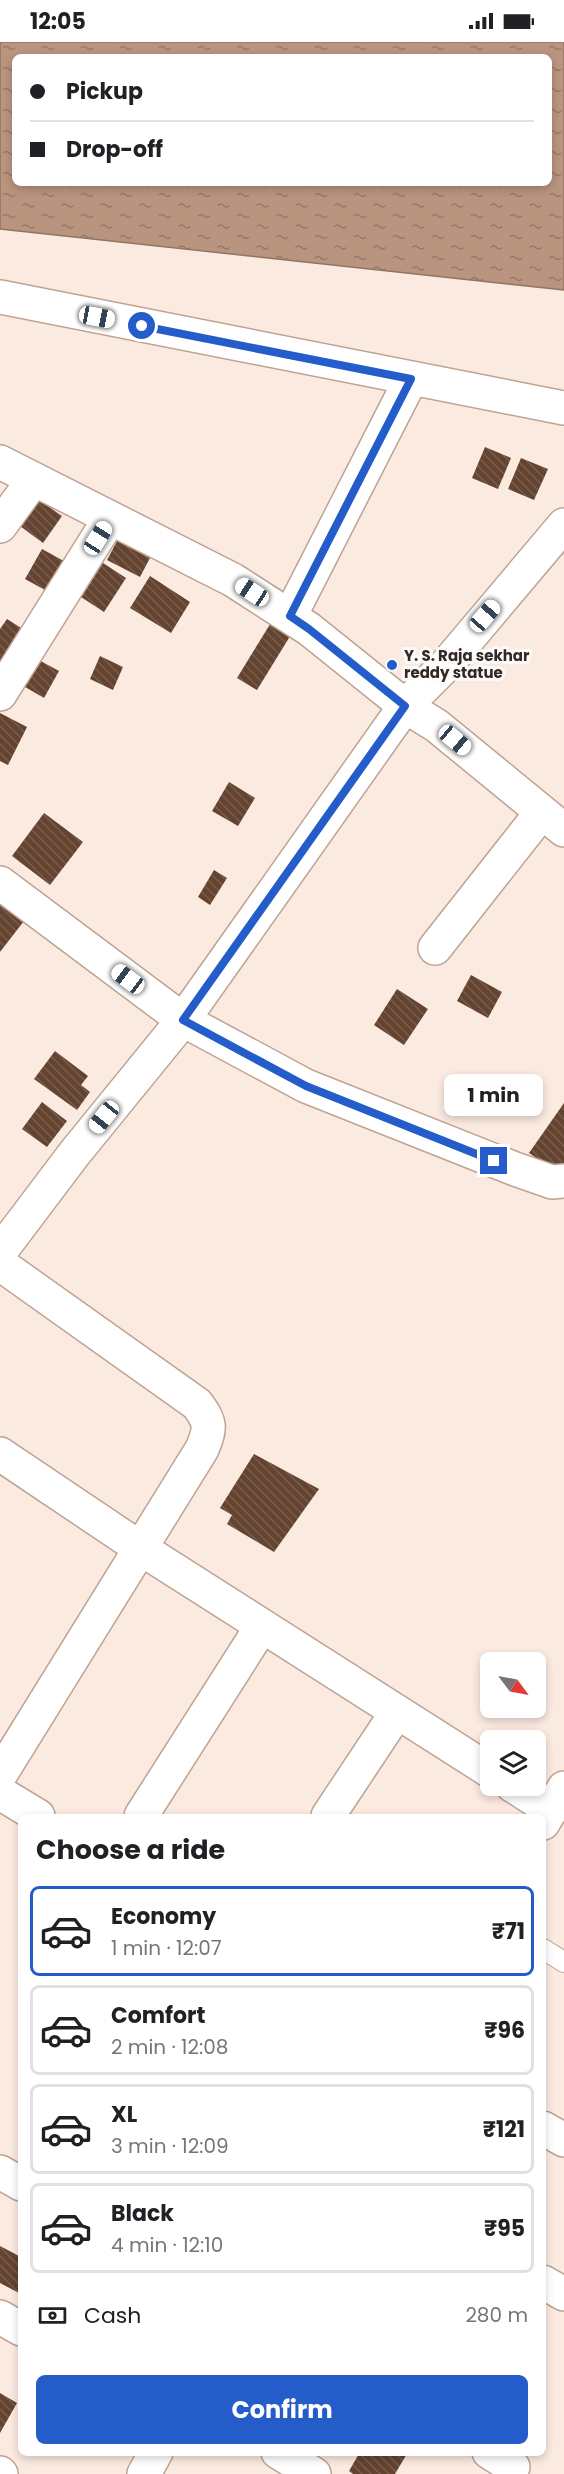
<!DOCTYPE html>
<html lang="en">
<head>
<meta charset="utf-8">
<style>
	:root { --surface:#fff; --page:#f2f2f2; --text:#202124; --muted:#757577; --line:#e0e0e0; --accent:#245dca }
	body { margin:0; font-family:Poppins,sans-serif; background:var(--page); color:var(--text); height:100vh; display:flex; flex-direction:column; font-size:22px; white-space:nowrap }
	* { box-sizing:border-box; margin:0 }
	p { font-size:20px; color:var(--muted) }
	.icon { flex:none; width:33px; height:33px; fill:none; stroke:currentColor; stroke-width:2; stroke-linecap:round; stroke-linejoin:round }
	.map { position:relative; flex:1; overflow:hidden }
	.sheet { position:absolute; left:18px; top:1772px; width:528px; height:642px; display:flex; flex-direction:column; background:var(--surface); border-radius:9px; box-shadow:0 3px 9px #0003 }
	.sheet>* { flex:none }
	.top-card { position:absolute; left:12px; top:12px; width:540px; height:132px; border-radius:9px; box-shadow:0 3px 9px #0003; display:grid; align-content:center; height:132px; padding:0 18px; background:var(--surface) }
	.needle { width:39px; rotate:122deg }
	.fabs { position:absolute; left:480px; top:1610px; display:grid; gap:12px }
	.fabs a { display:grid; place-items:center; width:66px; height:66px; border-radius:9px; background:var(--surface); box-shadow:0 3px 9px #0003; font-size:30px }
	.end { position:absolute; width:27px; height:27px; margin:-14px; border:8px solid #245dca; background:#fff; box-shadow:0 0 0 3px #fff }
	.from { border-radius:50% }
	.bubble { position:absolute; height:42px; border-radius:9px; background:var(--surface); box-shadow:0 3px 9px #0003; font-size:20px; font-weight:700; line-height:42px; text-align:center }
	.car { position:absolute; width:18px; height:36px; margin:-18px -9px; border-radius:8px; box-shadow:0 0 4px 2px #0007; background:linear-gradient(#fff 24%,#345 0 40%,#fff 0 76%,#345 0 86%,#fff 0) }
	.top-card b { display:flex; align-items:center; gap:21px; height:57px; font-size:22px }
	.top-card b+b { border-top:2px solid var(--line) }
	.top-card i { width:15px; height:15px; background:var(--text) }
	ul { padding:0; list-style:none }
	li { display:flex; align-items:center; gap:18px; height:90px; margin:0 12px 9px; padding:0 6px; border:3px solid var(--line); border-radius:9px }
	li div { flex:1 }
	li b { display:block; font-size:22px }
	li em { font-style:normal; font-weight:700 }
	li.selected { border-color:var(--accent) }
	li>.icon { width:54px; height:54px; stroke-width:1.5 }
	h2 { padding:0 18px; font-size:27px; line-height:72px }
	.pay { display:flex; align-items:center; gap:15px; height:66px; padding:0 18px; font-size:22px }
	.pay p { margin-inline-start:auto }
	.primary-button { display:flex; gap:12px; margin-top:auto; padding:12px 18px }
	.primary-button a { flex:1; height:69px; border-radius:9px; background:var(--accent); color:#fff; font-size:24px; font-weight:700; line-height:69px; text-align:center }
	.status { display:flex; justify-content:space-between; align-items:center; height:42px; padding:0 30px; background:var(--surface); direction:ltr }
	.status svg { height:16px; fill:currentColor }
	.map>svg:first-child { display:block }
	.water { fill:url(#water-ripples); stroke:#917462; stroke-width:1.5; fill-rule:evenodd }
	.building { fill:url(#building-back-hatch) }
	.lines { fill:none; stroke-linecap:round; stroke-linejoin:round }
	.service-casing { stroke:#bea393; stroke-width:22 }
	.minor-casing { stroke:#bea393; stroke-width:36 }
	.tertiary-casing { stroke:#bea393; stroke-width:36 }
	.service { stroke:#fff; stroke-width:20 }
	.minor { stroke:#fff; stroke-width:33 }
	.tertiary { stroke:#fff; stroke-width:33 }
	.route { stroke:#245dca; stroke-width:8 }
	.poi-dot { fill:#245dca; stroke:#fbfbfb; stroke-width:2 }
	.labels { text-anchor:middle; stroke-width:6; stroke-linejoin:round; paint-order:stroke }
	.poi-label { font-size:15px; font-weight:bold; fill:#332822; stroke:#fbfbfb; text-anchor:start }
</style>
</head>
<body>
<div class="status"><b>12:05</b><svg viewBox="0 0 49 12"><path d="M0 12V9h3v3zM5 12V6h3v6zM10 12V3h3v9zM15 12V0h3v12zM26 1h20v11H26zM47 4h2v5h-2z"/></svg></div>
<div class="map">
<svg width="564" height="2432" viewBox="0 0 564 2432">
	<defs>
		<pattern id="water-ripples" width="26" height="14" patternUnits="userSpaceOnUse" patternTransform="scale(1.5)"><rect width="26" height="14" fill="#b9947e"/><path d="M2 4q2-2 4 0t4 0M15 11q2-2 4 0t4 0" fill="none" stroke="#977967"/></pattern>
		<pattern id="building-back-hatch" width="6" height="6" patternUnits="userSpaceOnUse" patternTransform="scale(1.5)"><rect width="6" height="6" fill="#644330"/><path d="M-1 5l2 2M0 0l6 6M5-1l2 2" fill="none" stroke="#775c4c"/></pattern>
	</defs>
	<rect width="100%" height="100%" fill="#fbeae0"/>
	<!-- water -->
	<path class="water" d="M0 0H564V248L0 187ZM15 15H549V141H15Z"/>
	<!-- building -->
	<path class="building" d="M485 405 511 416 498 447 472 436Z
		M521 416 548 427 534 458 508 447Z
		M35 455 62 474 43 501 16 481Z
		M117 499 150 516 140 535 107 518Z
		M42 507 71 523 54 553 25 537Z
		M103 521 126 536 104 570 81 555Z
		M150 534 190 560 171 591 130 566Z
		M7 577 29 591 0 625V587Z
		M272 579 292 591 257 648 237 636Z
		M100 614 123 625 113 648 90 637Z
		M35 616 59 629 44 656 20 642Z
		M0 671 27 685 8 723 0 719Z
		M229 740 255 756 238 784 212 769Z
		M44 771 83 800 50 843 12 814Z
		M214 828 227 836 210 863 198 855Z
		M0 861 24 879 0 910Z
		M471 933 502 950 488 976 457 959Z
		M397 947 428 967 404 1003 374 983Z
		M55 1009 88 1034 81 1043 90 1050 77 1068 34 1037Z
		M42 1060 67 1079 47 1105 22 1087Z
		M564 1061V1123L559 1131 529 1111Z
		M254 1412 319 1447 274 1510 227 1482 232 1473 220 1466Z
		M0 2204 21 2215 19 2251 0 2241Z
		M0 2351 17 2361 0 2391Z
		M360 2410H408L395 2432H353L349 2429Z"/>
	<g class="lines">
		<defs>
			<path id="service" d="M543 1907 564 1920"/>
			<path id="minor" d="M0 255 564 366
				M0 420 233 538 309 587 405 664 446 623 564 483
				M0 484 34 437
				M290 574 411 337
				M0 652 110 476
				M0 841 183 978 306 1044 515 1127 552 1140 564 1139
				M435 906 542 770
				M0 1210 74 1112 183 978 405 664 437 684 564 788
				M0 1222 197 1362C211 1381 211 1385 202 1407L0 1733
				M0 1412 140 1506 490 1729
				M512 1743 551 1768
				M0 1751 38 1774
				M141 1774 262 1584
				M328 1774 397 1670
				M543 2086 564 2098
				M0 2130 21 2142
				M543 2240 564 2252
				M0 2275 21 2287
				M278 2410 314 2432
				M489 2410 513 2425
				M0 2431 1 2432"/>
			<path id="tertiary" d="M543 1781 564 1746
				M144 2432 156 2410"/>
		</defs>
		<!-- service casing -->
		<use href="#service" class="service-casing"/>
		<!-- minor casing -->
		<use href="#minor" class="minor-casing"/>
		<!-- tertiary casing -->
		<use href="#tertiary" class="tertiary-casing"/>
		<!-- service -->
		<use href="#service" class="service"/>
		<!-- minor -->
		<use href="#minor" class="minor"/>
		<!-- tertiary -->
		<use href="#tertiary" class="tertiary"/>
	</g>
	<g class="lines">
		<!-- route -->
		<path class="route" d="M142 284 411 337 290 574 309 587 405 664 183 978 306 1044 494 1119"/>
	</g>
	<!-- markers -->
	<circle class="poi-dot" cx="392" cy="623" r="6"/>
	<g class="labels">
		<!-- poi labels -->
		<g class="poi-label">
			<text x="404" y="619">Y. S. Raja sekhar<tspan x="404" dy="17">reddy statue</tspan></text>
		</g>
	</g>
</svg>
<div class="fabs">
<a><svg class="needle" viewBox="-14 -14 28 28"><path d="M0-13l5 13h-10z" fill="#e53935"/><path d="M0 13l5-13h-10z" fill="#757577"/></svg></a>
<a><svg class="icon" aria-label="layers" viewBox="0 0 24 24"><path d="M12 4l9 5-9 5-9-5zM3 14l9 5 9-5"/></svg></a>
</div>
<i class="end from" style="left:142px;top:284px"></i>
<i class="end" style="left:494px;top:1119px"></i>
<div class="bubble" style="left:444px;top:1032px;width:99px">1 min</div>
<i class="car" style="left:97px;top:275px;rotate:101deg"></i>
<i class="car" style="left:98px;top:496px;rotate:32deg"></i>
<i class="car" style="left:252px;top:550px;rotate:303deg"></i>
<i class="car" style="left:485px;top:574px;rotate:41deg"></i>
<i class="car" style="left:455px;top:698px;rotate:130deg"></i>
<i class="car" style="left:128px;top:937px;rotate:307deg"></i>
<i class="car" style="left:104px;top:1075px;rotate:219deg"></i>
<div class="top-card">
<b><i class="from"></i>Pickup</b>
<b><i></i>Drop-off</b>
</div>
<section class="sheet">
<h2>Choose a ride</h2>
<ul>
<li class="selected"><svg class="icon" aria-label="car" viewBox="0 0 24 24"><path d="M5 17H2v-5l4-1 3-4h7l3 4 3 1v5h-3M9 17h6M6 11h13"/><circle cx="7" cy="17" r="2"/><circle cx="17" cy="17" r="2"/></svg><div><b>Economy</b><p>1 min · 12:07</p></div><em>₹71</em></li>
<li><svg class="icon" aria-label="car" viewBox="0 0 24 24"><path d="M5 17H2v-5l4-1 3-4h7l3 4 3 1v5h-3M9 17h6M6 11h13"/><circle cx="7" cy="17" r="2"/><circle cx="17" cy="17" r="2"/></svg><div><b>Comfort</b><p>2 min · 12:08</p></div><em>₹96</em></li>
<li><svg class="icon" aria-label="car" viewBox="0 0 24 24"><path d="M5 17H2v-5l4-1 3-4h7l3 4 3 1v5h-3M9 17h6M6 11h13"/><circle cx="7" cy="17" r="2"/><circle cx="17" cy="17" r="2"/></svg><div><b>XL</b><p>3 min · 12:09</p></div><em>₹121</em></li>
<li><svg class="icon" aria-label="car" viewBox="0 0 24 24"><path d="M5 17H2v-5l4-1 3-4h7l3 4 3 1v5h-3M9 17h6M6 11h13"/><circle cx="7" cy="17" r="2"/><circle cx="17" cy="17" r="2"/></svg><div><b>Black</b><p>4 min · 12:10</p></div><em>₹95</em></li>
</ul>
<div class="pay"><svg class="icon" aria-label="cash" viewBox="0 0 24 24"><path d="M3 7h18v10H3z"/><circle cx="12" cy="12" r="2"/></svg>Cash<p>280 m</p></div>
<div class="primary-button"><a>Confirm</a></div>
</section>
</div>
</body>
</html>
